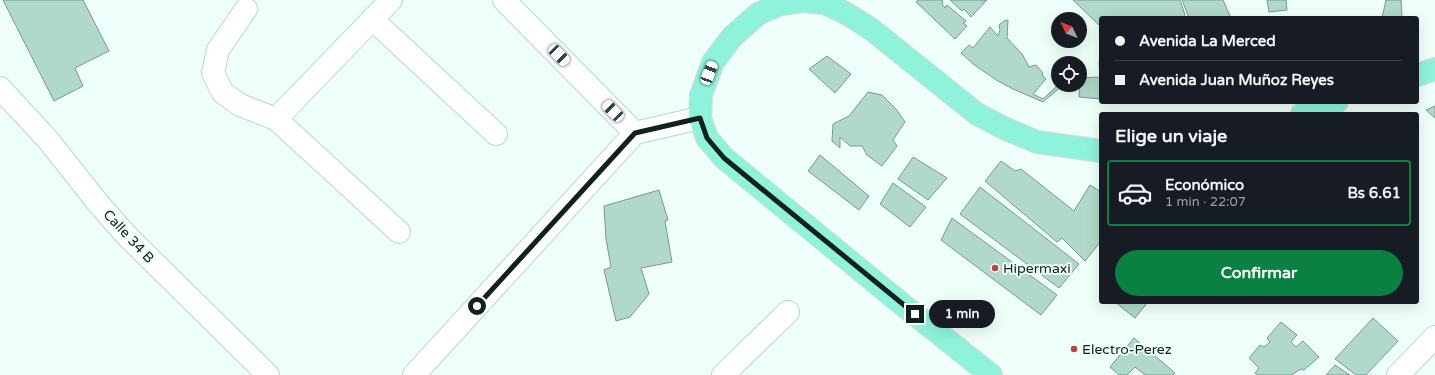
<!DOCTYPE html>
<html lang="es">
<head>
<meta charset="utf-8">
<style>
	:root { --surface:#171b24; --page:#20242c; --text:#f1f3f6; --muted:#9ea1a6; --line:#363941; --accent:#0b8043 }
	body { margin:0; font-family:"Varela Round",sans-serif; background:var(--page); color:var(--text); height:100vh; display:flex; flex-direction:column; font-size:15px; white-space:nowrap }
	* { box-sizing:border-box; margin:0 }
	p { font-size:13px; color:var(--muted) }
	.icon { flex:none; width:22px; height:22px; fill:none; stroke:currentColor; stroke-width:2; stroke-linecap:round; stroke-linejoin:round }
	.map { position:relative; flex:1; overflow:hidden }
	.side { position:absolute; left:1099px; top:112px; width:320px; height:192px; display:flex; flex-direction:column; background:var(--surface); border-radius:4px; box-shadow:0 4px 16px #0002 }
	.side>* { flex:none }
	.hud { position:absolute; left:1099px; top:16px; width:320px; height:88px; border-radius:4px; box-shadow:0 4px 16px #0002; display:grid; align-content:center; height:88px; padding:0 16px; background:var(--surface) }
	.needle { width:26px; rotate:313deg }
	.controls { position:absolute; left:1051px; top:12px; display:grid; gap:8px }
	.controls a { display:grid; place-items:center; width:36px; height:36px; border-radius:50%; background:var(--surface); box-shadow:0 4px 16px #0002; font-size:20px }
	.end { position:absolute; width:18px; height:18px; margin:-9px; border:5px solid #12211d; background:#fff; box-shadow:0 0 0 2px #fff }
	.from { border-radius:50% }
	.bubble { position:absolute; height:28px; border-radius:14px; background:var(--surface); box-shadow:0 4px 16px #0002; font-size:13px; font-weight:800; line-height:28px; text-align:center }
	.car { position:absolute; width:12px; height:24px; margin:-12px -6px; border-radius:5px; box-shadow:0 0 3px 1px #0007; background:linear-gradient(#fff 24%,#345 0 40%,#fff 0 76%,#345 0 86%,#fff 0) }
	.hud b { display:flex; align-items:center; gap:14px; height:38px; font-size:15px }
	.hud b+b { border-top:1px solid var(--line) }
	.hud i { width:10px; height:10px; background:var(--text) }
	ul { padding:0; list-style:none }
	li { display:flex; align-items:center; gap:12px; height:66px; margin:0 8px 6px; padding:0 8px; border:2px solid transparent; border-radius:4px }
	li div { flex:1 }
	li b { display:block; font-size:15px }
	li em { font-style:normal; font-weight:800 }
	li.current { border-color:var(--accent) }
	li>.icon { width:36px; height:36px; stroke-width:1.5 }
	h2 { padding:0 16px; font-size:18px; line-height:48px }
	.cta { display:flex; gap:8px; margin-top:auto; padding:8px 16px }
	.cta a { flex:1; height:46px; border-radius:24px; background:var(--accent); color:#fff; font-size:16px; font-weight:800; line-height:46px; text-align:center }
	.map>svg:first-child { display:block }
	.building { fill:#b0d8cb; stroke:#749b8f }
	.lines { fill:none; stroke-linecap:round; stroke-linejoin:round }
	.minor-casing { stroke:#b1dacd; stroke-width:24 }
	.tertiary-casing { stroke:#b1dacd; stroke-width:24 }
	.primary-casing { stroke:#d9dbdb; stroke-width:24 }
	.minor { stroke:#fff; stroke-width:22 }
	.tertiary { stroke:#fff; stroke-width:22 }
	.primary { stroke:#8ff3dc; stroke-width:22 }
	.route { stroke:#12211d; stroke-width:5 }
	.poi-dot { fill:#cc3d3f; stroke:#effff9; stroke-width:1.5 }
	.labels { text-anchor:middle; stroke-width:4; stroke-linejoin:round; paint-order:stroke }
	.street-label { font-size:14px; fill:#12211d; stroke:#effff9 }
	.poi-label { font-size:14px; fill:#12211d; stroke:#effff9; text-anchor:start }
</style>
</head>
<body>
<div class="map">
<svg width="1435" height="375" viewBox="0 0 1435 375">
	<rect width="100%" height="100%" fill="#effff9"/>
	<!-- building -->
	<path class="building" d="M3 0H83L109 51 75 68 83 86 54 101Z
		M918 0H942L943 1 942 4 945 8 947 5 966 21 963 23 967 26 955 39 916 2Z
		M950 0H980L982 1 987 0 971 17 964 9 962 11Z
		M1073 0H1180L1185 15 1182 18H1101V27Z
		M1182 0H1223L1231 18H1189Z
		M1267 0H1286L1287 10 1269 12Z
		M1386 0H1401L1402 18H1382Z
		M1008 20 1007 38 1022 54 1029 67 1036 65 1043 73 1042 75 1046 79 1033 94 1043 99 1058 85H1063L1043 102 1013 89 998 81 973 64 961 53 969 45 973 48 990 27 998 36 1000 30 999 25 1004 21Z
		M827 56 851 74 835 93 809 69Z
		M1101 60V99L1079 97 1080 78 1100 77 1099 61Z
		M868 92 882 95 896 109 905 122 893 140 897 146 882 166 867 155 862 146H850L840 137V148L832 141 833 124 849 116Z
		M1435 106V118L1426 110Z
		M820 155 869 196 859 210 808 171Z
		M913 157 947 178 928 200 898 179Z
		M1001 161 1015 171 1021 169 1074 211 1090 185 1101 192V241L1085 261 1062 238 1057 242 985 181Z
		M893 183 926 207 910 227 880 204Z
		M980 187 1079 264 1059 288 960 214Z
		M659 190 668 220 665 221 672 262 641 268 649 294 630 317 616 321 604 270 611 267 606 239 604 206Z
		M952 218 1057 295 1041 315 941 240Z
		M1115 302H1148L1135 318Z
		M1373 318 1398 341 1366 375H1356L1335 359Z
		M1281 322 1297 335 1291 342 1296 347 1303 341 1319 357 1304 370 1301 369 1291 375H1258L1255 373 1259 368 1249 358 1260 345 1264 347 1270 342 1267 338Z
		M1134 338 1175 373 1173 375H1145L1135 367 1127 375H1119L1110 367Z
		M1335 365 1350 375H1326Z"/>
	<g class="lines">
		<defs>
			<path id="minor" d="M246 9 218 50 213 73 223 93 240 105 276 119 391 0
				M372 19 496 134
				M0 88 48 140 98 203 126 235 268 375
				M276 119 399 232
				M414 375 635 133
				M723 375 788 312
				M1398 375 1435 337"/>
			<path id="tertiary" d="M504 0 635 133 700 118"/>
			<path id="primary" d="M1417 75 1435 69
				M1302 114 1337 102
				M991 375 903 305 724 158 707 138 700 118 701 95 713 62 732 37 758 14 778 5 803 1 825 3 849 15 871 29 977 114 1006 129 1037 142 1101 151"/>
		</defs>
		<!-- minor casing -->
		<use href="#minor" class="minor-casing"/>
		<!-- tertiary casing -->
		<use href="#tertiary" class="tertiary-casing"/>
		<!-- primary casing -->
		<use href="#primary" class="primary-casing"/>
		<!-- minor -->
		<use href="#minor" class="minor"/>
		<!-- tertiary -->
		<use href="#tertiary" class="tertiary"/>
		<!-- primary -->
		<use href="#primary" class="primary"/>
	</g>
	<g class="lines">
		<!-- route -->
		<path class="route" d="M477 306 635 133 700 118 707 138 724 158 915 314"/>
	</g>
	<!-- markers -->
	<g class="poi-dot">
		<circle cx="995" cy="268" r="4"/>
		<circle cx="1074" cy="349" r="4"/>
	</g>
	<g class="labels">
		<!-- street labels -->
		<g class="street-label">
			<text transform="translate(129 236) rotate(47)" y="5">Calle 34 B</text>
		</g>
		<!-- poi labels -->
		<g class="poi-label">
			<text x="1003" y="273">Hipermaxi</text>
			<text x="1082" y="354">Electro-Perez</text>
		</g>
	</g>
</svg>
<div class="controls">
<a><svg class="needle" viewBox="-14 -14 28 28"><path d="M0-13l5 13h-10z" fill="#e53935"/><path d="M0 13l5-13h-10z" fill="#9ea1a6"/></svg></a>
<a><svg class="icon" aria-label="locate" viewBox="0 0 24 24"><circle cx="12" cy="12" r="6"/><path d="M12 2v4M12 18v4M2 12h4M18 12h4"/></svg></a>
</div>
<i class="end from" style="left:477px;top:306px"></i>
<i class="end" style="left:915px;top:314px"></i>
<div class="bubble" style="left:929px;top:300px;width:66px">1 min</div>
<i class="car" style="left:559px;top:55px;rotate:136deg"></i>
<i class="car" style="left:709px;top:73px;rotate:21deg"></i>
<i class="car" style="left:613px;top:111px;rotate:315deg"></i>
<div class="hud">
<b><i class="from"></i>Avenida La Merced</b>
<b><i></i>Avenida Juan Muñoz Reyes</b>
</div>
<section class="side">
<h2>Elige un viaje</h2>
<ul>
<li class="current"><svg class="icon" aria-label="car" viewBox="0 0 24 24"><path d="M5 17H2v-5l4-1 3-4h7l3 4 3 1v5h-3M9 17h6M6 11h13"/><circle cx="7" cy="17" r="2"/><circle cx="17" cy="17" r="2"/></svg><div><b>Económico</b><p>1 min · 22:07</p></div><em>Bs 6.61</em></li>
</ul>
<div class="cta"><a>Confirmar</a></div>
</section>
</div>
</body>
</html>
